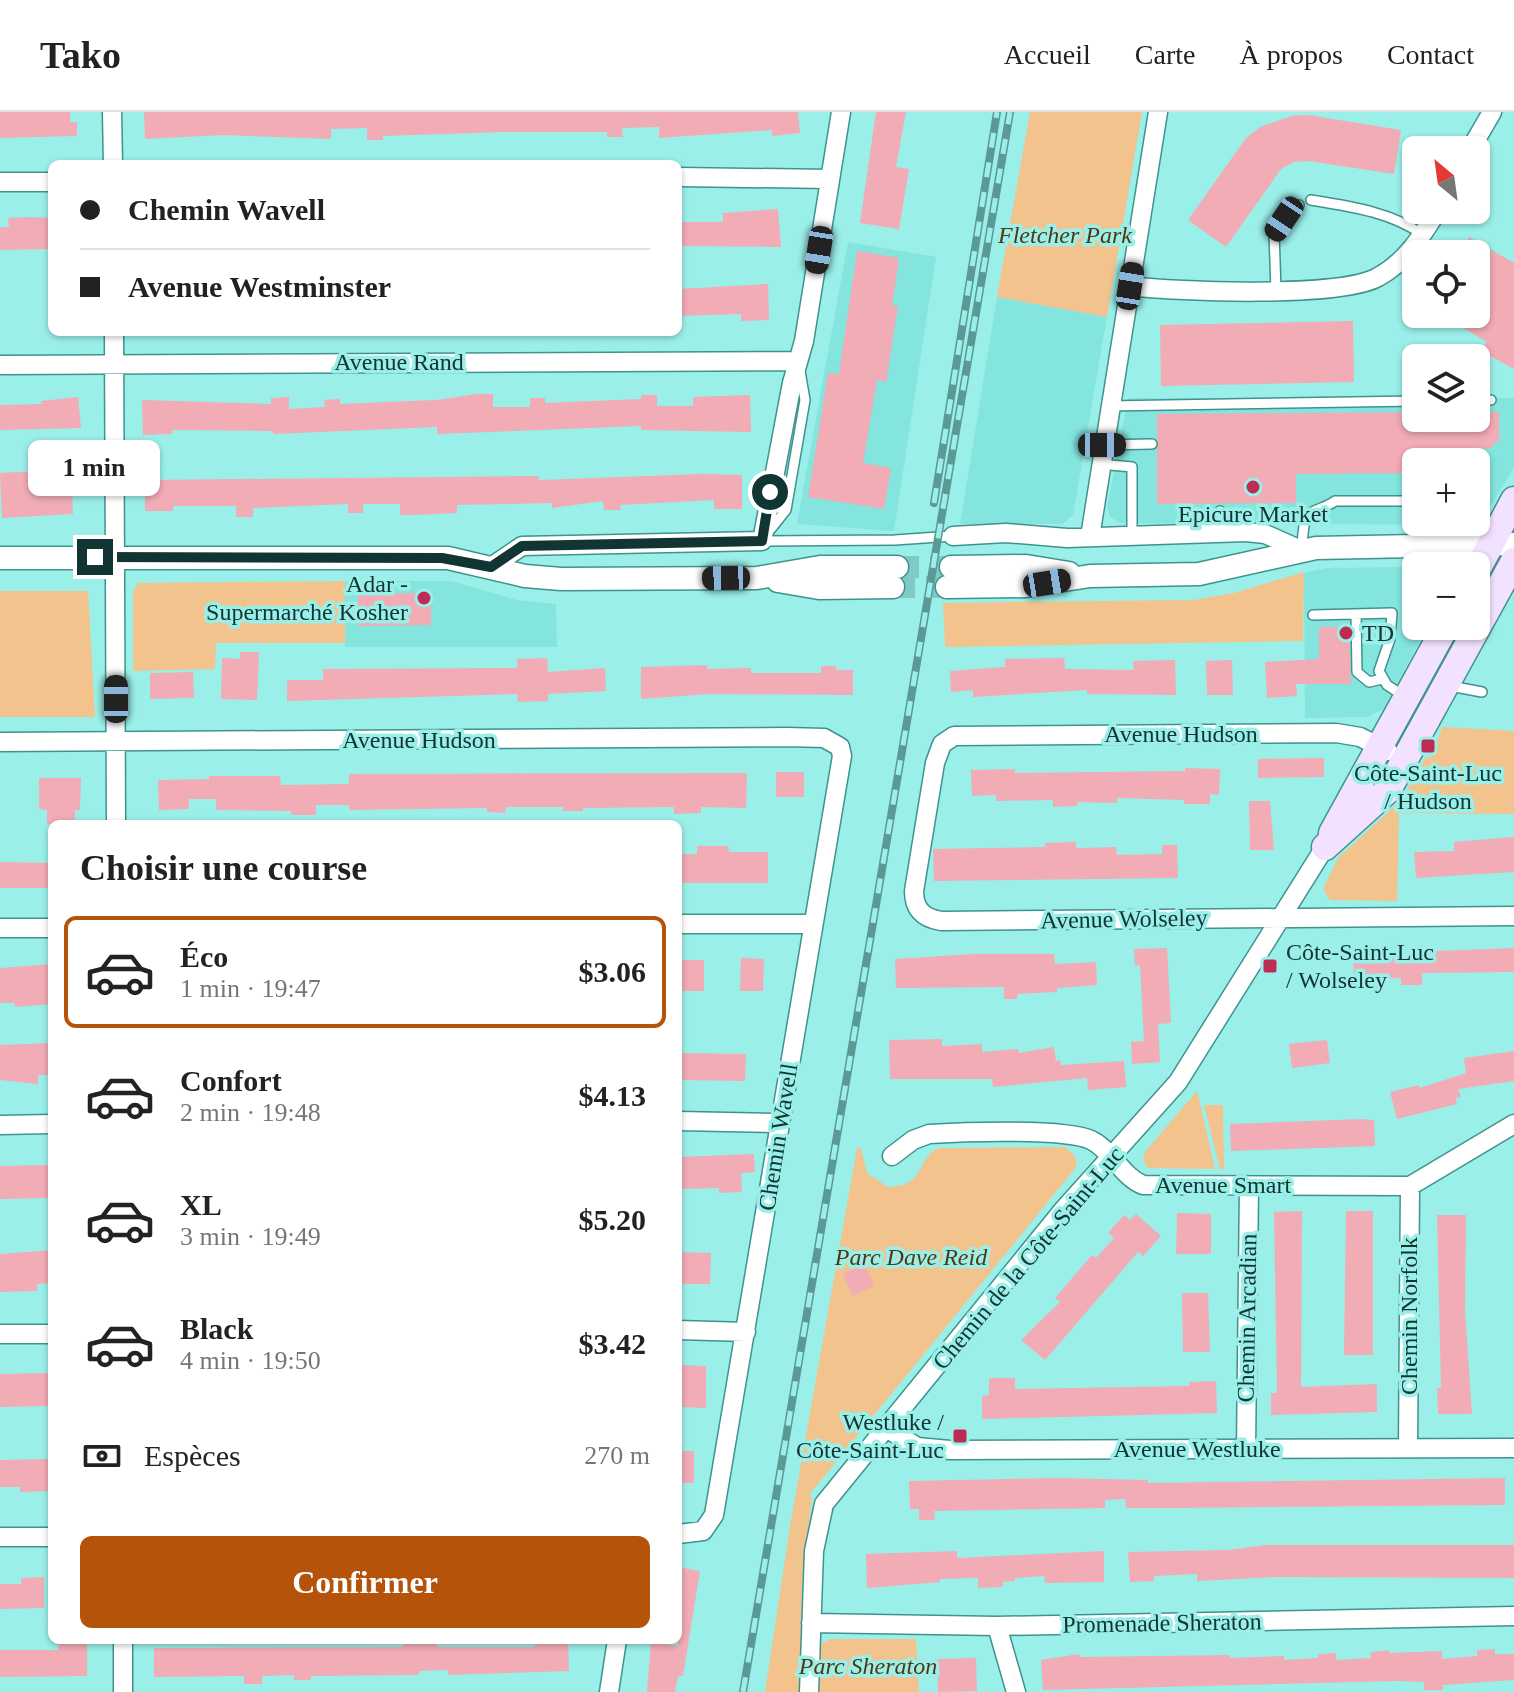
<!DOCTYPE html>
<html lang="fr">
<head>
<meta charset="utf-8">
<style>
	:root { --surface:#fff; --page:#f6f6f6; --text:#222; --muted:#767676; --line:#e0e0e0; --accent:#b45309 }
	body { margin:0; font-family:Georgia,serif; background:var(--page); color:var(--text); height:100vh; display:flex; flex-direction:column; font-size:30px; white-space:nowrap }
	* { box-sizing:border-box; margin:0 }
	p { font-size:26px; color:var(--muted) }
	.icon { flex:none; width:44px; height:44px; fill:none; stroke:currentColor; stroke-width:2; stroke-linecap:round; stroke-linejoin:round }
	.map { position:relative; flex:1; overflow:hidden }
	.side { position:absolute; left:48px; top:708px; width:634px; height:824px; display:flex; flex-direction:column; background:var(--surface); border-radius:12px; box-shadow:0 2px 6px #0004 }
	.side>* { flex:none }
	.top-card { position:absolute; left:48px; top:48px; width:634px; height:176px; border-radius:12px; box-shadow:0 2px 6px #0004; display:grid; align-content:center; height:176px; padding:0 32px; background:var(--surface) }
	.needle { width:52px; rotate:331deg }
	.fabs { position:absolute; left:1402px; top:24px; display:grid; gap:16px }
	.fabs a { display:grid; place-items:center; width:88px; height:88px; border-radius:12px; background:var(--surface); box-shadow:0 2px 6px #0004; font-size:40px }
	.end { position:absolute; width:36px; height:36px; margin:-18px; border:10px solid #113533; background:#fff; box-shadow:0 0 0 4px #fff }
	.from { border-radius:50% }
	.bubble { position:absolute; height:56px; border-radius:12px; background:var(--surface); box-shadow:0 2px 6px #0004; font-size:26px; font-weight:700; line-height:56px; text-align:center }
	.car { position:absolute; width:24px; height:48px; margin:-24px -12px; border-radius:10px; box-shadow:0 0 6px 2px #0007; background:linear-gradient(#222 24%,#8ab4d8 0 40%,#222 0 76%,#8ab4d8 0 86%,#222 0) }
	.top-card b { display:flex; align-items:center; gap:28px; height:76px; font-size:30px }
	.top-card b+b { border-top:2px solid var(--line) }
	.top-card i { width:20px; height:20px; background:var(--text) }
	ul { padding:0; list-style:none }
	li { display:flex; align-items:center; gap:24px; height:112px; margin:0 16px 12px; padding:0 16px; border:4px solid transparent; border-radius:12px }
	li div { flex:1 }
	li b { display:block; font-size:30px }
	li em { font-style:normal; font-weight:700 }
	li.active { border-color:var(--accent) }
	li>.icon { width:72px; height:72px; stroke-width:1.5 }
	h2 { padding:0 32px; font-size:36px; line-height:96px }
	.pay { display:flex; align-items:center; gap:20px; height:88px; padding:0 32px; font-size:30px }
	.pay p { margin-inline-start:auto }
	.action { display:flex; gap:16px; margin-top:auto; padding:16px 32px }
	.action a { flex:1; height:92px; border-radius:12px; background:var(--accent); color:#fff; font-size:32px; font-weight:700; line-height:92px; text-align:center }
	header { display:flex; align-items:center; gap:48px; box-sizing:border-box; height:112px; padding:0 40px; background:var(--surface); border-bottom:2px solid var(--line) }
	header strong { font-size:38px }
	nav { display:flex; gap:44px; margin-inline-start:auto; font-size:28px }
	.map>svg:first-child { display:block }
	.built { fill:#84e4de; fill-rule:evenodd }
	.green { fill:#f2c38c }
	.building { fill:#f1acb5 }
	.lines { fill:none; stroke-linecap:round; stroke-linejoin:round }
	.tertiary-tunnel { stroke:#7fcac5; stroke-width:22; stroke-dasharray:22 11; stroke-linecap:butt }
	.service-casing { stroke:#3e938e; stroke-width:12 }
	.minor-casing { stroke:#3e938e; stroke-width:21 }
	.tertiary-casing { stroke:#3e938e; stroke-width:25 }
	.secondary-casing { stroke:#3e938e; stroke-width:29 }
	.service { stroke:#fff; stroke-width:9 }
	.minor { stroke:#fff; stroke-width:18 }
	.tertiary { stroke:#fff; stroke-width:22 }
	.secondary { stroke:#f2e1ff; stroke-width:26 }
	.rail-casing { stroke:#5b9995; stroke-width:8 }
	.rail { stroke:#9befe9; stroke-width:5; stroke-dasharray:15; stroke-linecap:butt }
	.route { stroke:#113533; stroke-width:10 }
	.poi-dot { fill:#bc2c54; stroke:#9befe9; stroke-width:3 }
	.labels { text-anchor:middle; stroke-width:7; stroke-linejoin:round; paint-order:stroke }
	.park-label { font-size:24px; font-style:italic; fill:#543712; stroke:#9befe9 }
	.street-label { font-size:24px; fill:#113533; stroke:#9befe9 }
	.poi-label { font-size:24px; fill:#113533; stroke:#9befe9 }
</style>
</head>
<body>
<header>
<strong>Tako</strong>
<nav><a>Accueil</a><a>Carte</a><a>À propos</a><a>Contact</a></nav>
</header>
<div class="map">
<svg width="1514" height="1580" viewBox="0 0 1514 1580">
	<rect width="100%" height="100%" fill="#9befe9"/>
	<!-- built -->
	<path class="built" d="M848 130 936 145 894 419 797 412Z
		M997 185 1107 205 1073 403 1063 412H960Z
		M1128 286H1416V306H1476V286H1514V355L1486 403 1481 409 1467 413 1121 411 1110 405 1107 396ZM1416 350H1476V410H1416Z
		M1414 455 1416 514H1428L1383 597 1368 605 1305 606 1304 461 1326 456Z
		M345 469H451L517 488 556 492 557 535H345Z"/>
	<!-- green -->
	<path class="green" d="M1030 0H1142L1107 205 997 185Z
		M1304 460 1303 529 945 535 943 491 1193 488 1234 481Z
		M345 469V531H216L215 557 133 559V479L138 471Z
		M0 479H88L95 605H0Z
		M1442 615 1514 619V702L1399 701 1397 789 1330 788 1323 777 1338 746 1401 688 1426 645 1430 646 1436 637 1431 634 1437 630Z
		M1197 979 1215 1057 1148 1056 1143 1048 1145 1040Z
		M1204 993H1223L1224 1057H1220Z
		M1065 1035 1075 1044 1077 1054 809 1383 812 1385 802 1470 800 1580H765L790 1414 857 1036H861L867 1061 888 1075C926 1074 915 1049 938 1036Z
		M830 1527H916L919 1580H818L821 1532Z"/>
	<!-- building -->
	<path class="building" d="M0 0H70V10H77V24L0 26Z
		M144 0H798L800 21 772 24V18L659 26V15L622 16 623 25H607V20H505L383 24V28H367V16L331 17V27L223 23 145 27Z
		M876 0H906L896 55 909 57 899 117 860 111Z
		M1308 3 1401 18 1394 62 1309 49 1294 50 1281 57 1226 135 1188 108 1246 26 1260 15 1291 4Z
		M778 97 781 135 678 134V110H723V101Z
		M32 105 52 106V137L0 138V115H9L8 106Z
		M1469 125 1514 151V257L1481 239 1487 230 1439 202H1476V142H1459Z
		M857 139 899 146 892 193 898 194 886 270 877 268 863 351 891 356 884 397 808 385 828 261 839 262Z
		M768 172 769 208 741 209V202L678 204V177Z
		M1353 209 1354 270 1161 274 1160 213Z
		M477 282H493V295H530V286H545V291L641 287V283H657V294H693V285L750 283 751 320 641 318V314L437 322V315L273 322V319L172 318V322L143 323 142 288 271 292V286L289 285V297L325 295 324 288 340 287V292L436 288Z
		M78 285 81 316 0 318V293L42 292 41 289Z
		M1416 300V306H1476V300H1499V330H1493V336L1480 337V350H1416V361L1296 362V391L1157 392V302Z
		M71 357 73 402 2 406 0 361Z
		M702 362 742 363V397H714V388L620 393 621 398H604L603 389 552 396V391L457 393V401L416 403H400V392H363V401H348V392L253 396V405H236V394H173V399H145V368L539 364V368Z
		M431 481V513L358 514V482Z
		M1319 515H1349L1351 572H1296L1297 584 1267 586 1265 550 1319 547Z
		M240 540H259L257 588 221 587 222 546 240 547Z
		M547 546 548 560 605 556 606 579 548 582V589L518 590 517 582 287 589V568H323V557L517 556V547Z
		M1064 546 1065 557 1134 558 1133 549 1175 548 1176 583 1087 582V578L973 585V578L951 580 950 559 1005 555V547Z
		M1232 548 1233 583H1207L1206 549Z
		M707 553V557L751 556V561H821V554H836V558H853V583L708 582 641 587V555Z
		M193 560 194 586 150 587V561Z
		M1324 646V665L1258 666V647Z
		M1185 656 1220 657 1219 683 1210 682V692H1184V688L1117 686V691L1077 690V694L1053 695V688L996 689V683L972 684 971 658 1015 657V661L1185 659Z
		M776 660H804V685H776Z
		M747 661 746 696 701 695V701L674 702V695L583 696V699H563V695H506L505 701 487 700V696L349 698V693H316V703H291V699L216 698V687H189V697L159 698 158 668 209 667V664H280L281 673 349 672V662Z
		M39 666H81L80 698H75V712H47V698L39 697Z
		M1249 689H1270L1274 738H1250Z
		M1514 725V760L1416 766 1414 740 1454 739V730Z
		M1076 730V736L1116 735 1117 743 1162 742V733H1177L1178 766 934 769 933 737 1045 735V731Z
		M697 734H728L729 740H768V771H678V742H697Z
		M0 750 52 751V776H0Z
		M1167 836 1171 911 1158 912 1160 950 1132 952 1131 930 1144 929 1140 853 1135 854 1134 837Z
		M1514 836V860L1422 861V873H1401V866L1354 868 1353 844 1435 843V839Z
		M974 842H1054L1055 852 1096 850 1097 873 1057 876V880L1017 882V887H1004V875L896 876 895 847Z
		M741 846 764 847 763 879H740Z
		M680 848H704V879H679Z
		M52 852V892L15 895V891H0V856Z
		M942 927V934L982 932V940L1018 937 1019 941 1054 935 1056 949 1060 948 1061 953 1124 949 1126 975 1088 978 1087 966 993 975 992 967H890L889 928Z
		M1327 928 1330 951 1292 956 1289 932Z
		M52 931V963H38V972L0 968V933Z
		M1514 939V969L1458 977 1461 985 1455 986 1457 992 1397 1007 1390 980 1419 973 1420 976 1466 961 1464 946Z
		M678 941 746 942 745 969 678 968Z
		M1362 1007 1374 1008 1375 1034 1231 1039 1230 1012Z
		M754 1042 755 1060 741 1061 742 1080 719 1081V1076L678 1077V1045Z
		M52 1053V1086L0 1087V1054Z
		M1302 1099 1301 1275 1377 1272V1300L1271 1303V1281H1277L1274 1100Z
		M1346 1099H1373V1243H1344Z
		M1177 1101 1211 1102V1142H1176Z
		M1136 1102 1161 1124 1143 1144 1138 1140 1045 1248 1021 1228 1060 1190 1055 1186 1092 1143 1096 1146 1114 1126 1108 1121 1124 1103 1130 1108Z
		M1437 1103H1466L1465 1198 1472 1302H1438L1437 1276H1441Z
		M52 1138V1171L37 1172V1179L0 1180V1142Z
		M678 1140 711 1141 710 1172H678Z
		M865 1152 874 1174 853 1184 843 1162Z
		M1182 1181H1208L1210 1240H1183Z
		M679 1253 706 1254V1296L678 1295Z
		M52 1261V1294L0 1295V1262Z
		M989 1266H1015V1277L1189 1274V1270L1216 1269 1217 1301 982 1307V1284L989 1283Z
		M678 1339H694V1371H678Z
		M50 1347 51 1379 20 1380V1375H0V1348Z
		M1060 1366 1148 1368V1371L1505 1366V1393L1172 1396H1126L1125 1387 1105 1388V1396L934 1399 935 1408H919V1397H910L909 1369Z
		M1266 1433H1514V1466L1275 1465 1197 1469V1462L1154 1464V1469L1130 1470 1128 1440 1228 1438Z
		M957 1439V1446L1104 1439V1470L1045 1471 1044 1464 1015 1466V1469L1003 1470V1475L978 1476V1466L940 1467V1470L867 1476 866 1442Z
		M678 1455 700 1459 683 1564H678L675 1580H647L651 1530 678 1534Z
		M44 1465V1496L0 1497V1472H21V1466Z
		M87 1529V1564L0 1565V1538H58V1530Z
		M568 1529 569 1559 448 1563V1558L419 1559V1563L311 1564V1568H294V1563L262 1564V1572H244V1564L154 1565V1536L403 1535V1531L437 1530V1535H535V1530Z
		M1495 1537V1542H1514V1568L1443 1573V1578H1424V1570L1397 1569 1043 1578 1041 1548 1079 1542 1080 1545 1230 1543V1546L1284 1544V1548L1318 1546V1542L1336 1541V1548L1371 1546V1540L1389 1538V1541L1442 1539V1547L1477 1544V1538Z
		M976 1546 977 1579 938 1580 937 1547Z"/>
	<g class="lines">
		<!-- tertiary-tunnel -->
		<path class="tertiary-tunnel" d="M897 455H951
			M893 475H947"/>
		<defs>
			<path id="service" d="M1311 88C1348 94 1392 100 1423 123
				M1276 178 1274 121 1299 93
				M1476 288H1491
				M1108 294 1416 289
				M1103 333 1152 332
				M1099 352 1132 355V425
				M1476 394 1477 396
				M1220 399V421
				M766 423 786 398 805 288 800 259
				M762 429 895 428 953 424
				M1301 438 1305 406C1313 396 1325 397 1335 389H1416
				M1356 502 1357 560 1369 570 1382 567
				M1313 503 1392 501 1390 527 1379 559 1387 573 1404 584
				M1450 574 1482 580"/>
			<path id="minor" d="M112 0 113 52
				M1470 38 1492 0
				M678 65 830 67
				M0 70H52
				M1130 174C1177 180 1341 186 1378 165 1406 150 1421 125 1438 98
				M114 220 116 712
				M0 253 798 249
				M953 424 1006 421 1067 426 1246 420 1265 422 1301 438
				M1090 425 1158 0
				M491 455 522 434 762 429 792 271 804 229 841 0
				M0 630 787 625 824 626 840 635 842 644 714 1403 703 1419 678 1422
				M1388 639 1360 625 1336 621 954 624 942 632 935 651 914 779C914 797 923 806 941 809L1514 804
				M678 812H813
				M0 816H52
				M678 1009 780 1011
				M0 1013 52 1012
				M892 1044 913 1028 929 1022C961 1020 1065 1016 1091 1028 1112 1038 1121 1064 1143 1073L1410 1074 1514 1012
				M678 1218 746 1220
				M0 1222H52
				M885 1315 917 1335 950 1338 1514 1336
				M1408 1335 1410 1074
				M1246 1337 1249 1074
				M0 1425H52
				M811 1511 997 1514 1514 1504
				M997 1514 1016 1580
				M123 1528V1580
				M609 1580 617 1528
				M809 1580 814 1439 824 1392 1064 1097 1178 970 1325 735"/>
			<path id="tertiary" d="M0 446H448L525 464 561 467 757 466 820 455H897
				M951 455 1026 454 1069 461
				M778 469 819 476 893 475
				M947 475 1026 474 1090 464 1199 462 1316 436 1514 432"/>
			<path id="secondary" d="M1476 460 1514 388
				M1332 721 1446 514
				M1325 735 1388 678 1514 449"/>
		</defs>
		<!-- service casing -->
		<use href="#service" class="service-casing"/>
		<!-- minor casing -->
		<use href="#minor" class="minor-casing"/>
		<!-- tertiary casing -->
		<use href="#tertiary" class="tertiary-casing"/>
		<!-- secondary casing -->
		<use href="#secondary" class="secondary-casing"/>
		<!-- service -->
		<use href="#service" class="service"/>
		<!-- minor -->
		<use href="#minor" class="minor"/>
		<!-- tertiary -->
		<use href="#tertiary" class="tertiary"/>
		<!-- secondary -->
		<use href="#secondary" class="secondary"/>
		<defs>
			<path id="rail" d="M934 391 997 0
				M743 1580 1010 0"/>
		</defs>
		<!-- rail casing -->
		<use href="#rail" class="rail-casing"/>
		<!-- rail -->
		<use href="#rail" class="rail"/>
	</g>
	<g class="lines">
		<!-- route -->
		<path class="route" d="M95 445 442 446 491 455 522 434 762 429 770 380"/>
	</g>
	<!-- markers -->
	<g class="poi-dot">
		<circle cx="1253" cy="375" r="8"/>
		<circle cx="424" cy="486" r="8"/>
		<circle cx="1346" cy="521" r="8"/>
		<rect x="1420" y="626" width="16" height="16" rx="4"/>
		<rect x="1262" y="846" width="16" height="16" rx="4"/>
		<rect x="952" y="1316" width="16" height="16" rx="4"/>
	</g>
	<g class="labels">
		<!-- park labels -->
		<g class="park-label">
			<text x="1065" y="131">Fletcher Park</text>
			<text x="911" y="1153">Parc Dave Reid</text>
			<text x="868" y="1562">Parc Sheraton</text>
		</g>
		<!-- street labels -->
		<g class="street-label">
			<text x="399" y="258">Avenue Rand</text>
			<text x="1181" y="630">Avenue Hudson</text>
			<text x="419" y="636">Avenue Hudson</text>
			<text transform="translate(1124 807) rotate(-1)" y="8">Avenue Wolseley</text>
			<text transform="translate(778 1025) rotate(-81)" y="8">Chemin Wavell</text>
			<text x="1223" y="1081">Avenue Smart</text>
			<text transform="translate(1028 1146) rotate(-50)" y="8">Chemin de la Côte-Saint-Luc</text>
			<text transform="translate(1409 1204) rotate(-90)" y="8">Chemin Norfolk</text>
			<text transform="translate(1247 1206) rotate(-89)" y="8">Chemin Arcadian</text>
			<text x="1197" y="1345">Avenue Westluke</text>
			<text transform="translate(1162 1511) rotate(-1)" y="8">Promenade Sheraton</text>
		</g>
		<!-- poi labels -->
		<g class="poi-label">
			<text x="1253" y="410">Epicure Market</text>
			<text x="408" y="480" text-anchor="end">Adar -<tspan x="408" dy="28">Supermarché Kosher</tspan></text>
			<text x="1362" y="529" text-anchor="start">TD</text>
			<text x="1428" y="669">Côte-Saint-Luc<tspan x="1428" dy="28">/ Hudson</tspan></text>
			<text x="1286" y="848" text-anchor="start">Côte-Saint-Luc<tspan x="1286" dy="28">/ Wolseley</tspan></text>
			<text x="944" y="1318" text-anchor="end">Westluke /<tspan x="944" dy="28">Côte-Saint-Luc</tspan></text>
		</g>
	</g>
</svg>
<div class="fabs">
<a><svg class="needle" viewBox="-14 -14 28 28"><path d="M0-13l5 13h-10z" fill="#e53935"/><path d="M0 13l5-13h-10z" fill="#767676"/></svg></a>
<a><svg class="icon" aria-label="locate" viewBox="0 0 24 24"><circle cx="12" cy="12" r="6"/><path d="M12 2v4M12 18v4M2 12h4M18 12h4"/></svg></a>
<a><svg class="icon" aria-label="layers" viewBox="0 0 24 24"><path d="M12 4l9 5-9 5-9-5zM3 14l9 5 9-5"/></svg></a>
<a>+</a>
<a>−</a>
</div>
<i class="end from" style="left:770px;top:380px"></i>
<i class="end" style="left:95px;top:445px"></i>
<div class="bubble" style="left:28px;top:328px;width:132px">1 min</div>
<i class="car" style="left:1284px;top:107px;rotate:214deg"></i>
<i class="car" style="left:819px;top:138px;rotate:189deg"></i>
<i class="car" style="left:1130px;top:174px;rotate:9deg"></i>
<i class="car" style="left:1102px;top:333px;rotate:90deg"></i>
<i class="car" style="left:726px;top:466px;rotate:269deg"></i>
<i class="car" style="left:1047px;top:471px;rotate:81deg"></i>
<i class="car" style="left:116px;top:587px;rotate:0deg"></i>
<div class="top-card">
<b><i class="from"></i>Chemin Wavell</b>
<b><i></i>Avenue Westminster</b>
</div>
<section class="side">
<h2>Choisir une course</h2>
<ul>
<li class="active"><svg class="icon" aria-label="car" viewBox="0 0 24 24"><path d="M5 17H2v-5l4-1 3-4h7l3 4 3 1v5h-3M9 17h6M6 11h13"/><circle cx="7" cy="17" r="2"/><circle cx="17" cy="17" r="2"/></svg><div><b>Éco</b><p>1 min · 19:47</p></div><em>$3.06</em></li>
<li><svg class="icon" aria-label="car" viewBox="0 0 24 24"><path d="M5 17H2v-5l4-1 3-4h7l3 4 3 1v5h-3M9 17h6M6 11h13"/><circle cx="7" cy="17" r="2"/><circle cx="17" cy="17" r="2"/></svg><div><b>Confort</b><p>2 min · 19:48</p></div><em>$4.13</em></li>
<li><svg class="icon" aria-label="car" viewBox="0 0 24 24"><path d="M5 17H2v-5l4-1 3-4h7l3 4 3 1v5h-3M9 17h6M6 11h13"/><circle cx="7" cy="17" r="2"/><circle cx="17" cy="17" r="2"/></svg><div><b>XL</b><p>3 min · 19:49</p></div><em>$5.20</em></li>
<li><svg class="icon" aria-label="car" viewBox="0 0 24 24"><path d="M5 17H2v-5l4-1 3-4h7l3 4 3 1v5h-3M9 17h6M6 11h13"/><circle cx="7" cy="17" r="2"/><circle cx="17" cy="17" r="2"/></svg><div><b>Black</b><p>4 min · 19:50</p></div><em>$3.42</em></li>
</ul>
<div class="pay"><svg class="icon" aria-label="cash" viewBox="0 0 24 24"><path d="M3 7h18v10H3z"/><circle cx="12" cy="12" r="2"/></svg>Espèces<p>270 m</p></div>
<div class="action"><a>Confirmer</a></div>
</section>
</div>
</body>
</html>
